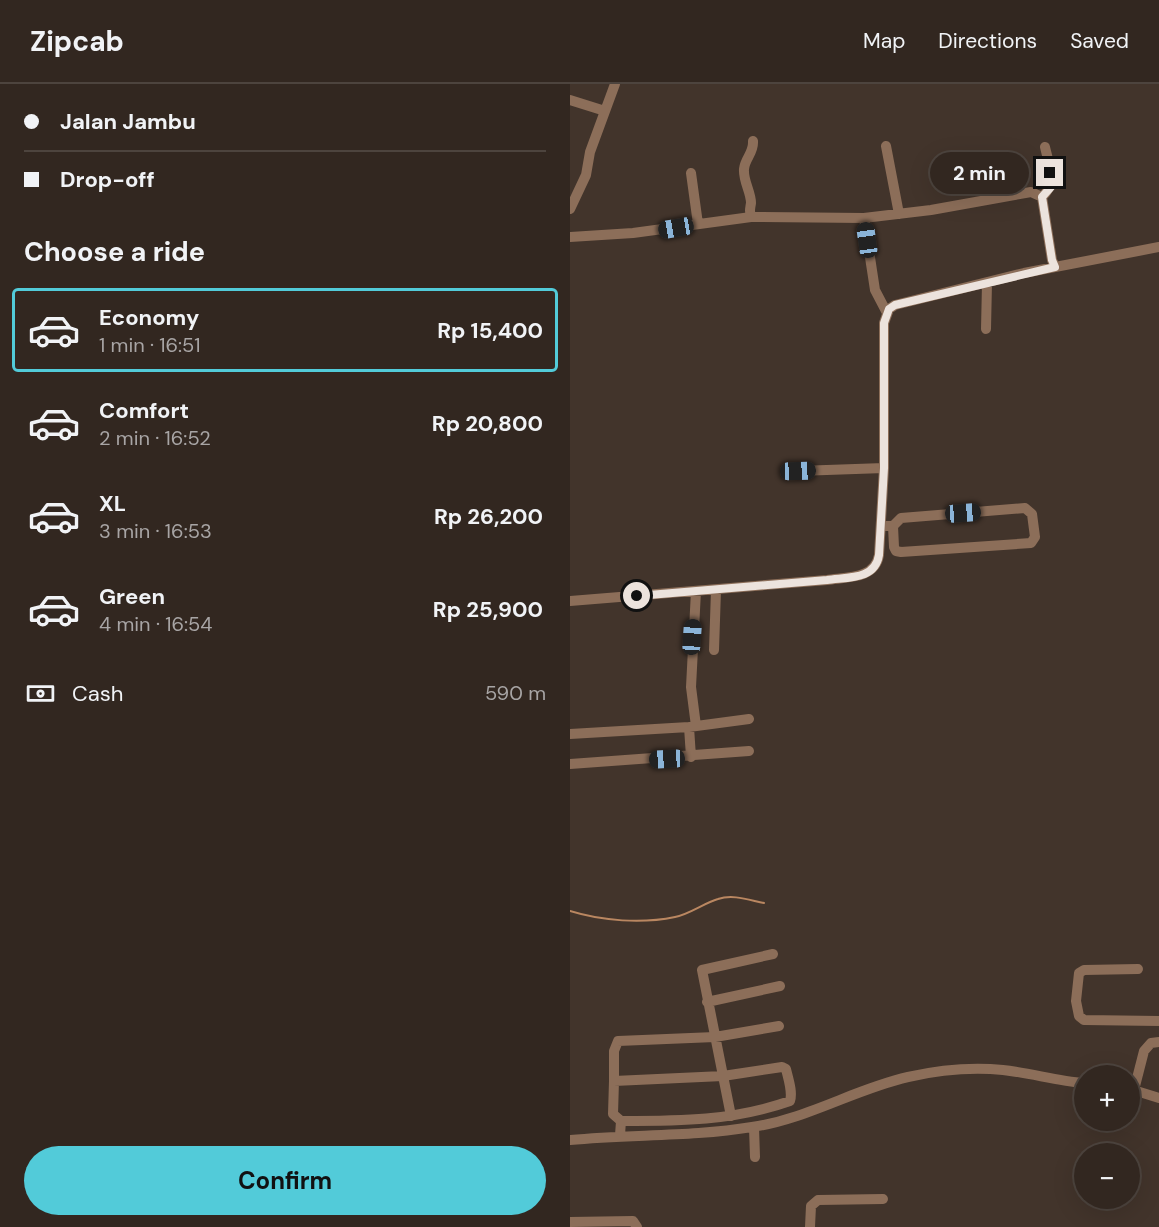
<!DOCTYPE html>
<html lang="en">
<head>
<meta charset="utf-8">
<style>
	:root { --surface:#322720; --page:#3a2f29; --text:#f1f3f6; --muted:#a8a5a5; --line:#4d443e; --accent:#52cbd9 }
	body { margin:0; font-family:"DM Sans",sans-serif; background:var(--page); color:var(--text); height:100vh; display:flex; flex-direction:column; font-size:22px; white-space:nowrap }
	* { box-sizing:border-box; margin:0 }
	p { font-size:20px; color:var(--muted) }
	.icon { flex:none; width:33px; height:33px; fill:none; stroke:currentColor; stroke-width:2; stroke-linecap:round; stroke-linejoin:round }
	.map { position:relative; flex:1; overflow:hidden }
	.side { display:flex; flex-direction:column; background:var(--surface); width:570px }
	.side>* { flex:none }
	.banner { display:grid; align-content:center; height:132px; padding:0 24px; background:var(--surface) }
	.tools { position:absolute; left:504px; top:981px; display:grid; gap:12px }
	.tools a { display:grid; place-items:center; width:66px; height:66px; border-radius:50%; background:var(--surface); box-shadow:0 6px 24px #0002,0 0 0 2px var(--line); font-size:30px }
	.end { position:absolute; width:27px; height:27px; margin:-14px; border:8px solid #ece3dd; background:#111; box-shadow:0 0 0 3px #111 }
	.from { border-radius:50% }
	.bubble { position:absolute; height:42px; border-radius:21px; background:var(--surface); box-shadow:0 6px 24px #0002,0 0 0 2px var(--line); font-size:20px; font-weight:700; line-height:42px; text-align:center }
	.car { position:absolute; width:18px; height:36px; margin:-18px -9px; border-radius:8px; box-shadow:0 0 4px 2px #0007; background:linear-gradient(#222 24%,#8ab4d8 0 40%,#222 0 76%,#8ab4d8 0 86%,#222 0) }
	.banner b { display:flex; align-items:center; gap:21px; height:57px; font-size:22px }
	.banner b+b { border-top:2px solid var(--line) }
	.banner i { width:15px; height:15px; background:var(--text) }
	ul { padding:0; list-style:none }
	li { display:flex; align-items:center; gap:18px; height:84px; margin:0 12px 9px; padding:0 12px; border:3px solid transparent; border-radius:6px }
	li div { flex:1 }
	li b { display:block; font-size:22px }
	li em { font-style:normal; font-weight:700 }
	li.current { border-color:var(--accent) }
	li>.icon { width:54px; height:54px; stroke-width:1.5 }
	h2 { padding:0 24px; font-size:27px; line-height:72px }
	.pay { display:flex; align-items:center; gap:15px; height:66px; padding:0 24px; font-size:22px }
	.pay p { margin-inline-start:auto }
	.cta { display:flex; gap:12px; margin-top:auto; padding:12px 24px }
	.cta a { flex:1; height:69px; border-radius:36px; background:var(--accent); color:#111; font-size:24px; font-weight:700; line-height:69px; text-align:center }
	header { display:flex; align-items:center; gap:36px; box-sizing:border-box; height:84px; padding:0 30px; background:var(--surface); border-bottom:2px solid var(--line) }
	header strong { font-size:28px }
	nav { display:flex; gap:33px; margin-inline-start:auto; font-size:21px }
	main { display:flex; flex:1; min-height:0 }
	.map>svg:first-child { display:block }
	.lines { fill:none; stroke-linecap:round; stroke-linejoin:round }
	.stream { stroke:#ba8761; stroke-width:2 }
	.minor { stroke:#8c6e59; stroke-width:10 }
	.route { stroke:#ece3dd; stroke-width:8 }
</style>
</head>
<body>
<header>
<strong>Zipcab</strong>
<nav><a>Map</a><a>Directions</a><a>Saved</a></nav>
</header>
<main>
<section class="side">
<div class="banner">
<b><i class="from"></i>Jalan Jambu</b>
<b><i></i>Drop-off</b>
</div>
<h2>Choose a ride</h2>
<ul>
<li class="current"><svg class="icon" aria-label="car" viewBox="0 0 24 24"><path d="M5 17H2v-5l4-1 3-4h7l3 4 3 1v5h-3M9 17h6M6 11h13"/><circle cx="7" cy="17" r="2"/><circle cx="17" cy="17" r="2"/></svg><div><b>Economy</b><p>1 min · 16:51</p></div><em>Rp 15,400</em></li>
<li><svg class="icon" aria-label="car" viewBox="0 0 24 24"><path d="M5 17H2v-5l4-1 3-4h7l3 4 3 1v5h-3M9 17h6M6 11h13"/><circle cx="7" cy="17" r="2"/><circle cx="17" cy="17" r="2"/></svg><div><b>Comfort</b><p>2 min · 16:52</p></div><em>Rp 20,800</em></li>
<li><svg class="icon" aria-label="car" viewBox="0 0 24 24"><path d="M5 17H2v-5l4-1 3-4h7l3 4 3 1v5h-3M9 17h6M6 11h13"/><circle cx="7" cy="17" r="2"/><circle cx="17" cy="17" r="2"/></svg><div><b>XL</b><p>3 min · 16:53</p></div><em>Rp 26,200</em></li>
<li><svg class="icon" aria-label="car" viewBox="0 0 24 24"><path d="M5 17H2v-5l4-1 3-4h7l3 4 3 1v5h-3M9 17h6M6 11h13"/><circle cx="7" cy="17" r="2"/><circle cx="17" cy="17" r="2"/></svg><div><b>Green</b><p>4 min · 16:54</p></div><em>Rp 25,900</em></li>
</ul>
<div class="pay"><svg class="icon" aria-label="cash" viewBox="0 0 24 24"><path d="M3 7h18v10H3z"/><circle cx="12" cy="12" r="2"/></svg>Cash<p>590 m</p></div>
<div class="cta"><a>Confirm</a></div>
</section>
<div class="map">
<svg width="589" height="1143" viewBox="0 0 589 1143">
	<rect width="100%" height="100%" fill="#42342b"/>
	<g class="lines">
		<!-- stream -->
		<path class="stream" d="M0 827C32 837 72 840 105 833 120 830 134 819 148 815 163 810 179 816 194 819"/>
		<!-- minor -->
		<path class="minor" d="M0 16 35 27
			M316 62 329 130
			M121 89 128 140
			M472 113C487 100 479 81 475 63
			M0 125 16 91 20 68 45 0
			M181 133C179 127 180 126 181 119 181 108 173 97 174 85 175 74 184 69 183 57
			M294 134 305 206 317 229
			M0 153 63 149 181 133 294 134 361 126 461 108 472 113 482 176 485 183
			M416 245 417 199
			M228 387 314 384
			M311 442H323L331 434 455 424 462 430 465 453 461 459 331 468 326 467 324 463 323 442
			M126 507 121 603 126 642
			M0 517 257 496C278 493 305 495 309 471L314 384V239L319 225 325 221 454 189 589 163
			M144 566 146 506
			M119 643 121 673
			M0 650 119 643 179 635
			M0 680 179 667
			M568 885 514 886 509 889 506 917 509 932 514 936 589 937
			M137 918 210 902
			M44 997V967L48 957 145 953 209 942
			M560 1005 589 1014
			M564 1006 574 967 581 959 589 958
			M161 1032 132 886 203 870
			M184 1043 185 1073
			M50 1051 51 1037C110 1037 163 1037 220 1017 223 1008 218 994 216 985L212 983 153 992 44 997 43 1030 51 1037
			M0 1056C61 1050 122 1053 182 1043 237 1035 285 1005 338 993 369 986 402 983 433 986 461 989 487 997 514 999
			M0 1138 63 1137 67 1143
			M240 1143 241 1122 248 1116 313 1115"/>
	</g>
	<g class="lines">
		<!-- route -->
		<path class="route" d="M67 512 257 496C278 493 305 496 309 471L314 384V239L319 225 325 221 485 183 482 176 472 113 481 103 480 89"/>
	</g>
</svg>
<div class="tools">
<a>+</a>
<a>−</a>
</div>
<i class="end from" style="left:67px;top:512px"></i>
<i class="end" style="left:480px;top:89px"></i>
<div class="bubble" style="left:360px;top:68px;width:99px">2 min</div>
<i class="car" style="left:106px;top:144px;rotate:260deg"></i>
<i class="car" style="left:297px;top:156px;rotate:352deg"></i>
<i class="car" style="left:228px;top:387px;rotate:88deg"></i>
<i class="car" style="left:393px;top:429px;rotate:86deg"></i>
<i class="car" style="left:122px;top:553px;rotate:4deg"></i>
<i class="car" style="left:97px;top:675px;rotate:267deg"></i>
</div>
</main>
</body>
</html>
